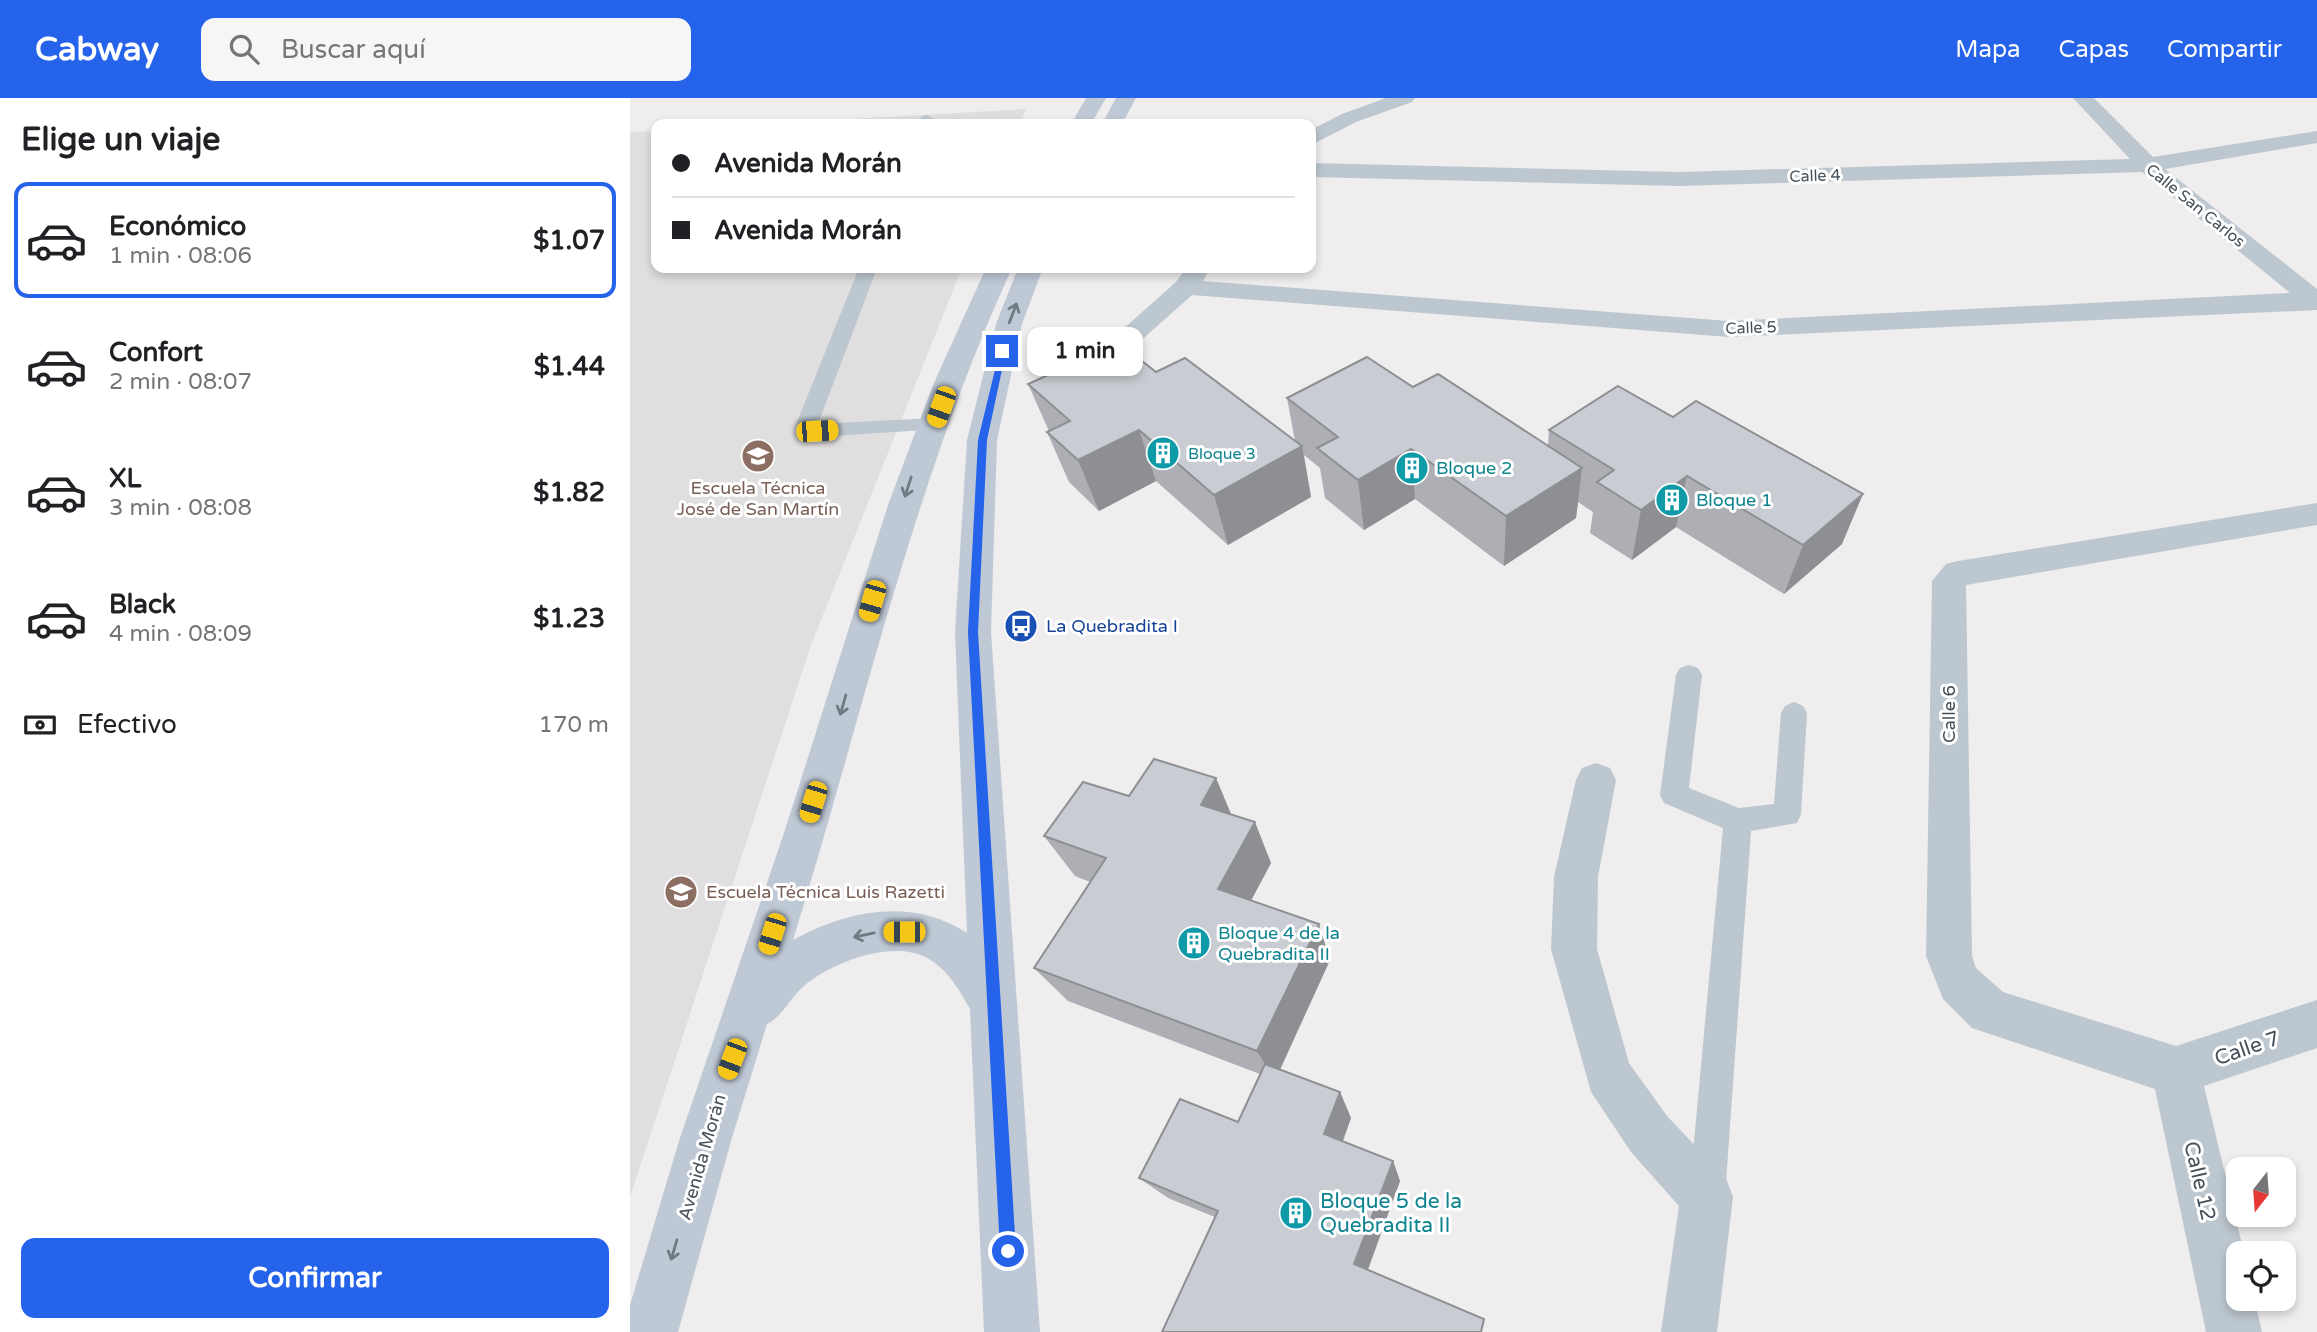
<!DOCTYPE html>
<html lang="es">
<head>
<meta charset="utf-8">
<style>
	:root { --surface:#fff; --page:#f6f6f6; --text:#202124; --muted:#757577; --line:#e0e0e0; --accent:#2563eb }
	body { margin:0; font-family:"Varela Round",sans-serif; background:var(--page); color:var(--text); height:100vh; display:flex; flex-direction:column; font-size:26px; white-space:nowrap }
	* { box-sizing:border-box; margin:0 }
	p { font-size:23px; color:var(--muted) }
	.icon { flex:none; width:38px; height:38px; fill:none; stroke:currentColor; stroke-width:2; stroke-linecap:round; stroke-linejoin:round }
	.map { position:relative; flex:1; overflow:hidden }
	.sheet { display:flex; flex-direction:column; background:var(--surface); width:630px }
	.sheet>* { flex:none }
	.banner { position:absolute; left:21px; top:21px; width:665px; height:154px; border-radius:14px; box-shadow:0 4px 10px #0003; display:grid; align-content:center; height:154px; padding:0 21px; background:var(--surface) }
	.needle { width:46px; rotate:197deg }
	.fabs { position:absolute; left:1596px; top:1059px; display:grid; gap:14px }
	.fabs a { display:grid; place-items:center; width:70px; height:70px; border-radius:14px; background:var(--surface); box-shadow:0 4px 10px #0003; font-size:35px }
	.end { position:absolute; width:32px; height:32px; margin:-16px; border:9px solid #2563eb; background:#fff; box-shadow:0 0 0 4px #fff }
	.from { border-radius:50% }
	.bubble { position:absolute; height:49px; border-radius:14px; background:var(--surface); box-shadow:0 4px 10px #0003; font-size:23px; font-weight:700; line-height:49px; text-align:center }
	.car { position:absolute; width:21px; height:42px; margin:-21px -10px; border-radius:9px; box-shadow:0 0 5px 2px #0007; background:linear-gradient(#f5c518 24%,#345 0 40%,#f5c518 0 76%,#345 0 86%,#f5c518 0) }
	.banner b { display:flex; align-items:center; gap:24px; height:66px; font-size:26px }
	.banner b+b { border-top:2px solid var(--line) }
	.banner i { width:18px; height:18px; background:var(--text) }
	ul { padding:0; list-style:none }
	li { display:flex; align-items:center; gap:21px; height:116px; margin:0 14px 10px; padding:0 7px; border:4px solid transparent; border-radius:14px }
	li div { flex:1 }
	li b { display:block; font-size:26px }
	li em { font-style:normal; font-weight:700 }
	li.selected { border-color:var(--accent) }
	li>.icon { width:63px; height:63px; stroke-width:1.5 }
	h2 { padding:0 21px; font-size:32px; line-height:84px }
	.pay { display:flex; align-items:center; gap:18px; height:77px; padding:0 21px; font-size:26px }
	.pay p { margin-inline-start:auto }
	.action { display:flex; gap:14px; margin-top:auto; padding:14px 21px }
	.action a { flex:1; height:80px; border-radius:14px; background:var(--accent); color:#fff; font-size:28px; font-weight:700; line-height:80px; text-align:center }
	header { display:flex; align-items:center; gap:42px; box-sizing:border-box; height:98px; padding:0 35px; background:var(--accent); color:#fff }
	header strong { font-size:33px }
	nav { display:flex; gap:38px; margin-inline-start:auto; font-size:24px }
	.search { width:490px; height:63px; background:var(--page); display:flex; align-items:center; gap:18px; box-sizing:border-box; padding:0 24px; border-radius:14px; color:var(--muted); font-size:26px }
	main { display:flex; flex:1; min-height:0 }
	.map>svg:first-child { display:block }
	.education { fill:#e0dedf }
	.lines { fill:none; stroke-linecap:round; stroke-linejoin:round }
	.service { fill:#bdc7cf; fill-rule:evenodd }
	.minor { fill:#bdc7cf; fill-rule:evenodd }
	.secondary { fill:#bfc9d6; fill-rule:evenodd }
	.wall { fill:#adafb5 }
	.shaded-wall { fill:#8d8f93 }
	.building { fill:#c9ccd2; stroke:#8d8f93; stroke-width:2 }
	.oneway { stroke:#707a85 }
	.route { fill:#2563eb }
	.labels { text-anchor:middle; stroke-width:6; stroke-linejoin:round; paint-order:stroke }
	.far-street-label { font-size:16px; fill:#45505a; stroke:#fff }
	.far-culture-label { font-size:16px; fill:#0d838f; stroke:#fff; text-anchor:start }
	.culture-label { font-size:18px; fill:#0d838f; stroke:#fff; text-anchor:start }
	.education-label { font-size:18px; fill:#785e54; stroke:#fff }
	.transit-label { font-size:18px; fill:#164399; stroke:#fff; text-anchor:start }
	.street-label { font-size:18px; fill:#45505a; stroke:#fff }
	.near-street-label { font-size:21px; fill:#45505a; stroke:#fff }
	.near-culture-label { font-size:21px; fill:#0d838f; stroke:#fff; text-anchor:start }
</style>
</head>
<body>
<header>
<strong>Cabway</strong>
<div class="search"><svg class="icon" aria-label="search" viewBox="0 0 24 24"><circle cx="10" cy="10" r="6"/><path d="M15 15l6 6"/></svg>Buscar aquí</div>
<nav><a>Mapa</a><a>Capas</a><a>Compartir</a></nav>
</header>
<main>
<section class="sheet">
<h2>Elige un viaje</h2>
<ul>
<li class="selected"><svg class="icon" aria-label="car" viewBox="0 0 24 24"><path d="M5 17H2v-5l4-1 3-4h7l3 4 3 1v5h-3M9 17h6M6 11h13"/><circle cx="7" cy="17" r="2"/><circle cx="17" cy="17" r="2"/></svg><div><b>Económico</b><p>1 min · 08:06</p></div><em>$1.07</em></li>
<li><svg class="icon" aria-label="car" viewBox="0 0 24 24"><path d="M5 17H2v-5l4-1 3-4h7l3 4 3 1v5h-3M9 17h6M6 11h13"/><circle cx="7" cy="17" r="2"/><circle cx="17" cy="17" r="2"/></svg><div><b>Confort</b><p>2 min · 08:07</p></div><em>$1.44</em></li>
<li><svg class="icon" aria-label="car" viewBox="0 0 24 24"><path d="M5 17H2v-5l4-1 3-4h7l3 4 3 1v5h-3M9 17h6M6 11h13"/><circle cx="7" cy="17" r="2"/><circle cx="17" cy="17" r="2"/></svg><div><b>XL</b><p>3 min · 08:08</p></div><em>$1.82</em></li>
<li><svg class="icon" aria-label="car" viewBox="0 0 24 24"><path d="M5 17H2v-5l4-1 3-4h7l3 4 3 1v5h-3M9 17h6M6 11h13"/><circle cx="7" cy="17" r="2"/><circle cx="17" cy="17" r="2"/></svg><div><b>Black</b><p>4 min · 08:09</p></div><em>$1.23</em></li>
</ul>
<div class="pay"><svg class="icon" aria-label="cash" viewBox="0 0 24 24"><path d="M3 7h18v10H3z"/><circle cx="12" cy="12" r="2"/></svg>Efectivo<p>170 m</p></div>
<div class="action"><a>Confirmar</a></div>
</section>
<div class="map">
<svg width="1687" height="1234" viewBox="0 0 1687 1234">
	<rect width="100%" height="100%" fill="#efeded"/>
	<!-- education -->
	<path class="education" d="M396 11 389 26H133Z
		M26 33V170H332L181 547 0 1099V34Z"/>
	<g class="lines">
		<!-- service -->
		<path class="service" d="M297 17 304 21 302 26H288L292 18Z
			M229 170H247L188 326 304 320 311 321 314 326 311 331 187 339C176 337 170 335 167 324Z
			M1059 567 1068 570 1072 577 1059 690 1109 710 1144 706 1151 615 1155 608 1164 604 1173 608 1177 615 1171 716 1167 725 1121 733 1095 1098 1090 1111 1077 1116 1064 1111 1059 1098 1093 730 1034 705 1030 697 1046 577 1050 570Z"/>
		<!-- minor -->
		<path class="minor" d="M756 0H785L782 4 726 24 681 47V32L712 16Z
			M1443 0H1464L1523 59 1687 33V45L1535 71 1687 191V212L1099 239 562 197 470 279 460 281 450 279 446 273 546 184 556 170H580L573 183 1099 223 1660 195 1512 74 1049 88 681 79V65L1049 74 1500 61Z
			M1687 405V427L1336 487 1342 858 1346 870 1373 894 1546 948 1687 902V950L1574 988 1614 1155H1608V1200H1624L1632 1234H1576L1525 991 1342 930 1313 901 1296 858 1302 483 1316 466 1328 463Z
			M966 665 980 670 986 682 968 779 967 851 999 965 1037 1018 1096 1080 1103 1099 1087 1234H1031L1049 1108 1001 1054 961 994 921 851 924 779 946 682 952 670Z"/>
		<!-- secondary -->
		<path class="secondary" d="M456 0H476L461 26H441Z
			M486 0H506L492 26H472Z
			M356 170H382C283 385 233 617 163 842 217 812 283 799 337 835L325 534 337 342 366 226 388 170H413L392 226 367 342 361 534 410 1234H354L340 911C329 891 316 869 295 859 260 842 201 865 174 888 161 899 151 920 137 926L101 1043 48 1234H0V1207L49 1043 154 735 258 407 303 287Z"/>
	</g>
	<!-- wall -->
	<path class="wall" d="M526 274 665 343 657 300 783 289 918 347 919 332 988 288 1212 446 1154 496 1046 429 1002 462 960 435 963 414 948 404 946 420 874 468 785 401 734 432 695 400 690 370 674 357 681 399 598 447 526 383 469 413 439 384 417 334 419 333 398 286Z
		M499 698 601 717 641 765 621 802 700 862 650 972 710 994 721 1020 713 1043 763 1063 770 1083 738 1172 854 1221 853 1228 538 1100 509 1080 608 1024 630 976 438 903 404 870 460 784 445 778 414 738Z"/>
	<!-- shaded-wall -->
	<path class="shaded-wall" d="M509 332 526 383 469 413 448 362Z
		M672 348 681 399 598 447 584 397Z
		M781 351 785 401 734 432 728 382Z
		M952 370 946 420 874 468 876 418Z
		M1057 378 1046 429 1002 462 1011 412Z
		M1233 396 1212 446 1154 496 1173 447Z
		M586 680 604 723 571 707Z
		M625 724 641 765 607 829 588 791Z
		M689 826 700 862 645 982 627 953Z
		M710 994 721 1020 707 1058 694 1036Z
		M763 1063 770 1083 735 1179 724 1166Z"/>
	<!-- building -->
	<path class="building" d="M489 245 526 274 555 260 672 348 584 397 509 332 448 362 417 334 440 323 398 286Z
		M737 259 783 289 808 276 952 370 876 418 781 351 728 382 687 350 708 339 657 300Z
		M988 288 1043 319 1066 303 1233 396 1173 447 1057 378 1011 412 967 384 984 372 919 332Z
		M524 661 586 680 571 707 625 724 588 791 689 826 627 953 404 870 476 760 414 738 453 684 499 698Z
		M635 966 710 994 694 1036 763 1063 724 1166 854 1221 851 1234H532L588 1113 509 1080 550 1001 608 1024Z"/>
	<!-- one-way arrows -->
	<defs><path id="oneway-shaft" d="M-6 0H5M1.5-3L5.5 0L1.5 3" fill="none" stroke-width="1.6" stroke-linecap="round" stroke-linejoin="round" transform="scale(1.75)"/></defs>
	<g class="oneway">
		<use href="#oneway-shaft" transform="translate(383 215) rotate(-69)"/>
		<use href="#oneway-shaft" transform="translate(278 389) rotate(108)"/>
		<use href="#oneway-shaft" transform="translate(213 607) rotate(106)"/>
		<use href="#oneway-shaft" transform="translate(234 837) rotate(168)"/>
		<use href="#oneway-shaft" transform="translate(44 1152) rotate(106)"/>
	</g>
	<!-- route -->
	<path class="route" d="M370 251 376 253 357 342 348 534 386 1153 378 1161 370 1153 338 534 348 342Z"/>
	<!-- icons -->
	<defs>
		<symbol id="building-disc" viewBox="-11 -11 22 22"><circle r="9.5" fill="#0f9aa8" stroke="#fff"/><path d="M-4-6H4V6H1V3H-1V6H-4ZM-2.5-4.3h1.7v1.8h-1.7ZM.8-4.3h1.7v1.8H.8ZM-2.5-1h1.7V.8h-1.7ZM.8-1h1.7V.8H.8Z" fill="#fff"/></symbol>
		<symbol id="school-disc" viewBox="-11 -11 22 22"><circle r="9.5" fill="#8d6e63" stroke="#fff"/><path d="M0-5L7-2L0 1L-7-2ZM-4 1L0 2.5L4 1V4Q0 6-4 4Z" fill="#fff"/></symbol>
		<symbol id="bus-disc" viewBox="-11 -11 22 22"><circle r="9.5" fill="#1a4fb4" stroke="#fff"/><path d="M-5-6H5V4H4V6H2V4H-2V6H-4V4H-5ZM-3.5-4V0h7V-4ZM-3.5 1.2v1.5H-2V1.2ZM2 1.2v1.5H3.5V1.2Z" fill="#fff"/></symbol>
	</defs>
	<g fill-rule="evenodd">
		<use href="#building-disc" x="514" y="336" width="38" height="38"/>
		<use href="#school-disc" x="109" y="339" width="38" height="38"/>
		<use href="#building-disc" x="763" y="351" width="38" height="38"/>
		<use href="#building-disc" x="1023" y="383" width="38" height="38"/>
		<use href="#bus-disc" x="372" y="509" width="38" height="38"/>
		<use href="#school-disc" x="32" y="775" width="38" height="38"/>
		<use href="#building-disc" x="545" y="826" width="38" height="38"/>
		<use href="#building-disc" x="647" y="1096" width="38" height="38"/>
	</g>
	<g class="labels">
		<!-- far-street labels -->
		<g class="far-street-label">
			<text transform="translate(1185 77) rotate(-2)" y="6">Calle 4</text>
			<text transform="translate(1566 107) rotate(39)" y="6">Calle San Carlos</text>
			<text transform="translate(1121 229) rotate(-2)" y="6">Calle 5</text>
		</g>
		<!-- far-culture labels -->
		<g class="far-culture-label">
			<text x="558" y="361">Bloque 3</text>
		</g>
		<!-- culture labels -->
		<g class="culture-label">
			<text x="806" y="376">Bloque 2</text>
			<text x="1066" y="408">Bloque 1</text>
			<text x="588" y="841">Bloque 4 de la<tspan x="588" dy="21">Quebradita II</tspan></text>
		</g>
		<!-- education labels -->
		<g class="education-label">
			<text x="128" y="396">Escuela Técnica<tspan x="128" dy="21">José de San Martín</tspan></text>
			<text x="76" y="800" text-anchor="start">Escuela Técnica Luis Razetti</text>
		</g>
		<!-- transit labels -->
		<g class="transit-label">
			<text x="416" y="534">La Quebradita I</text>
		</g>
		<!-- street labels -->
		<g class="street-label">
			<text transform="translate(1319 616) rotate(-90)" y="6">Calle 6</text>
			<text transform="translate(72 1059) rotate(-74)" y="6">Avenida Morán</text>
		</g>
		<!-- near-street labels -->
		<g class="near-street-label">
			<text transform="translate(1617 950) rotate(-19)" y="7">Calle 7</text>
			<text transform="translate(1570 1083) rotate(77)" y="7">Calle 12</text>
		</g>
		<!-- near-culture labels -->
		<g class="near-culture-label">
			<text x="690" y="1110">Bloque 5 de la<tspan x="690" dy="24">Quebradita II</tspan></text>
		</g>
	</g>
</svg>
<div class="fabs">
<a><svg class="needle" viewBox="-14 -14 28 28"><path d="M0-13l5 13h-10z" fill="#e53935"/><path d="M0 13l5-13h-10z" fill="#757577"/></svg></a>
<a><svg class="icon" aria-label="locate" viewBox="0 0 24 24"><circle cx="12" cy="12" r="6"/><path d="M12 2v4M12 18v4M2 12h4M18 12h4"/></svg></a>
</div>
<i class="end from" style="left:378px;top:1153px"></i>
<i class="end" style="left:372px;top:253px"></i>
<div class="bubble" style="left:397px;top:229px;width:116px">1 min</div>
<i class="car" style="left:311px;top:309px;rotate:200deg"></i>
<i class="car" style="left:187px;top:333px;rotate:87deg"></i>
<i class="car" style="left:242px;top:503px;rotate:196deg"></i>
<i class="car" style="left:183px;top:704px;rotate:197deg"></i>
<i class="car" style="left:274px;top:834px;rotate:270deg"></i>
<i class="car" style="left:142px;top:836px;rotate:197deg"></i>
<i class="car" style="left:102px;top:961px;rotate:201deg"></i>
<div class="banner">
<b><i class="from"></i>Avenida Morán</b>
<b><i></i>Avenida Morán</b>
</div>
</div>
</main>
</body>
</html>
